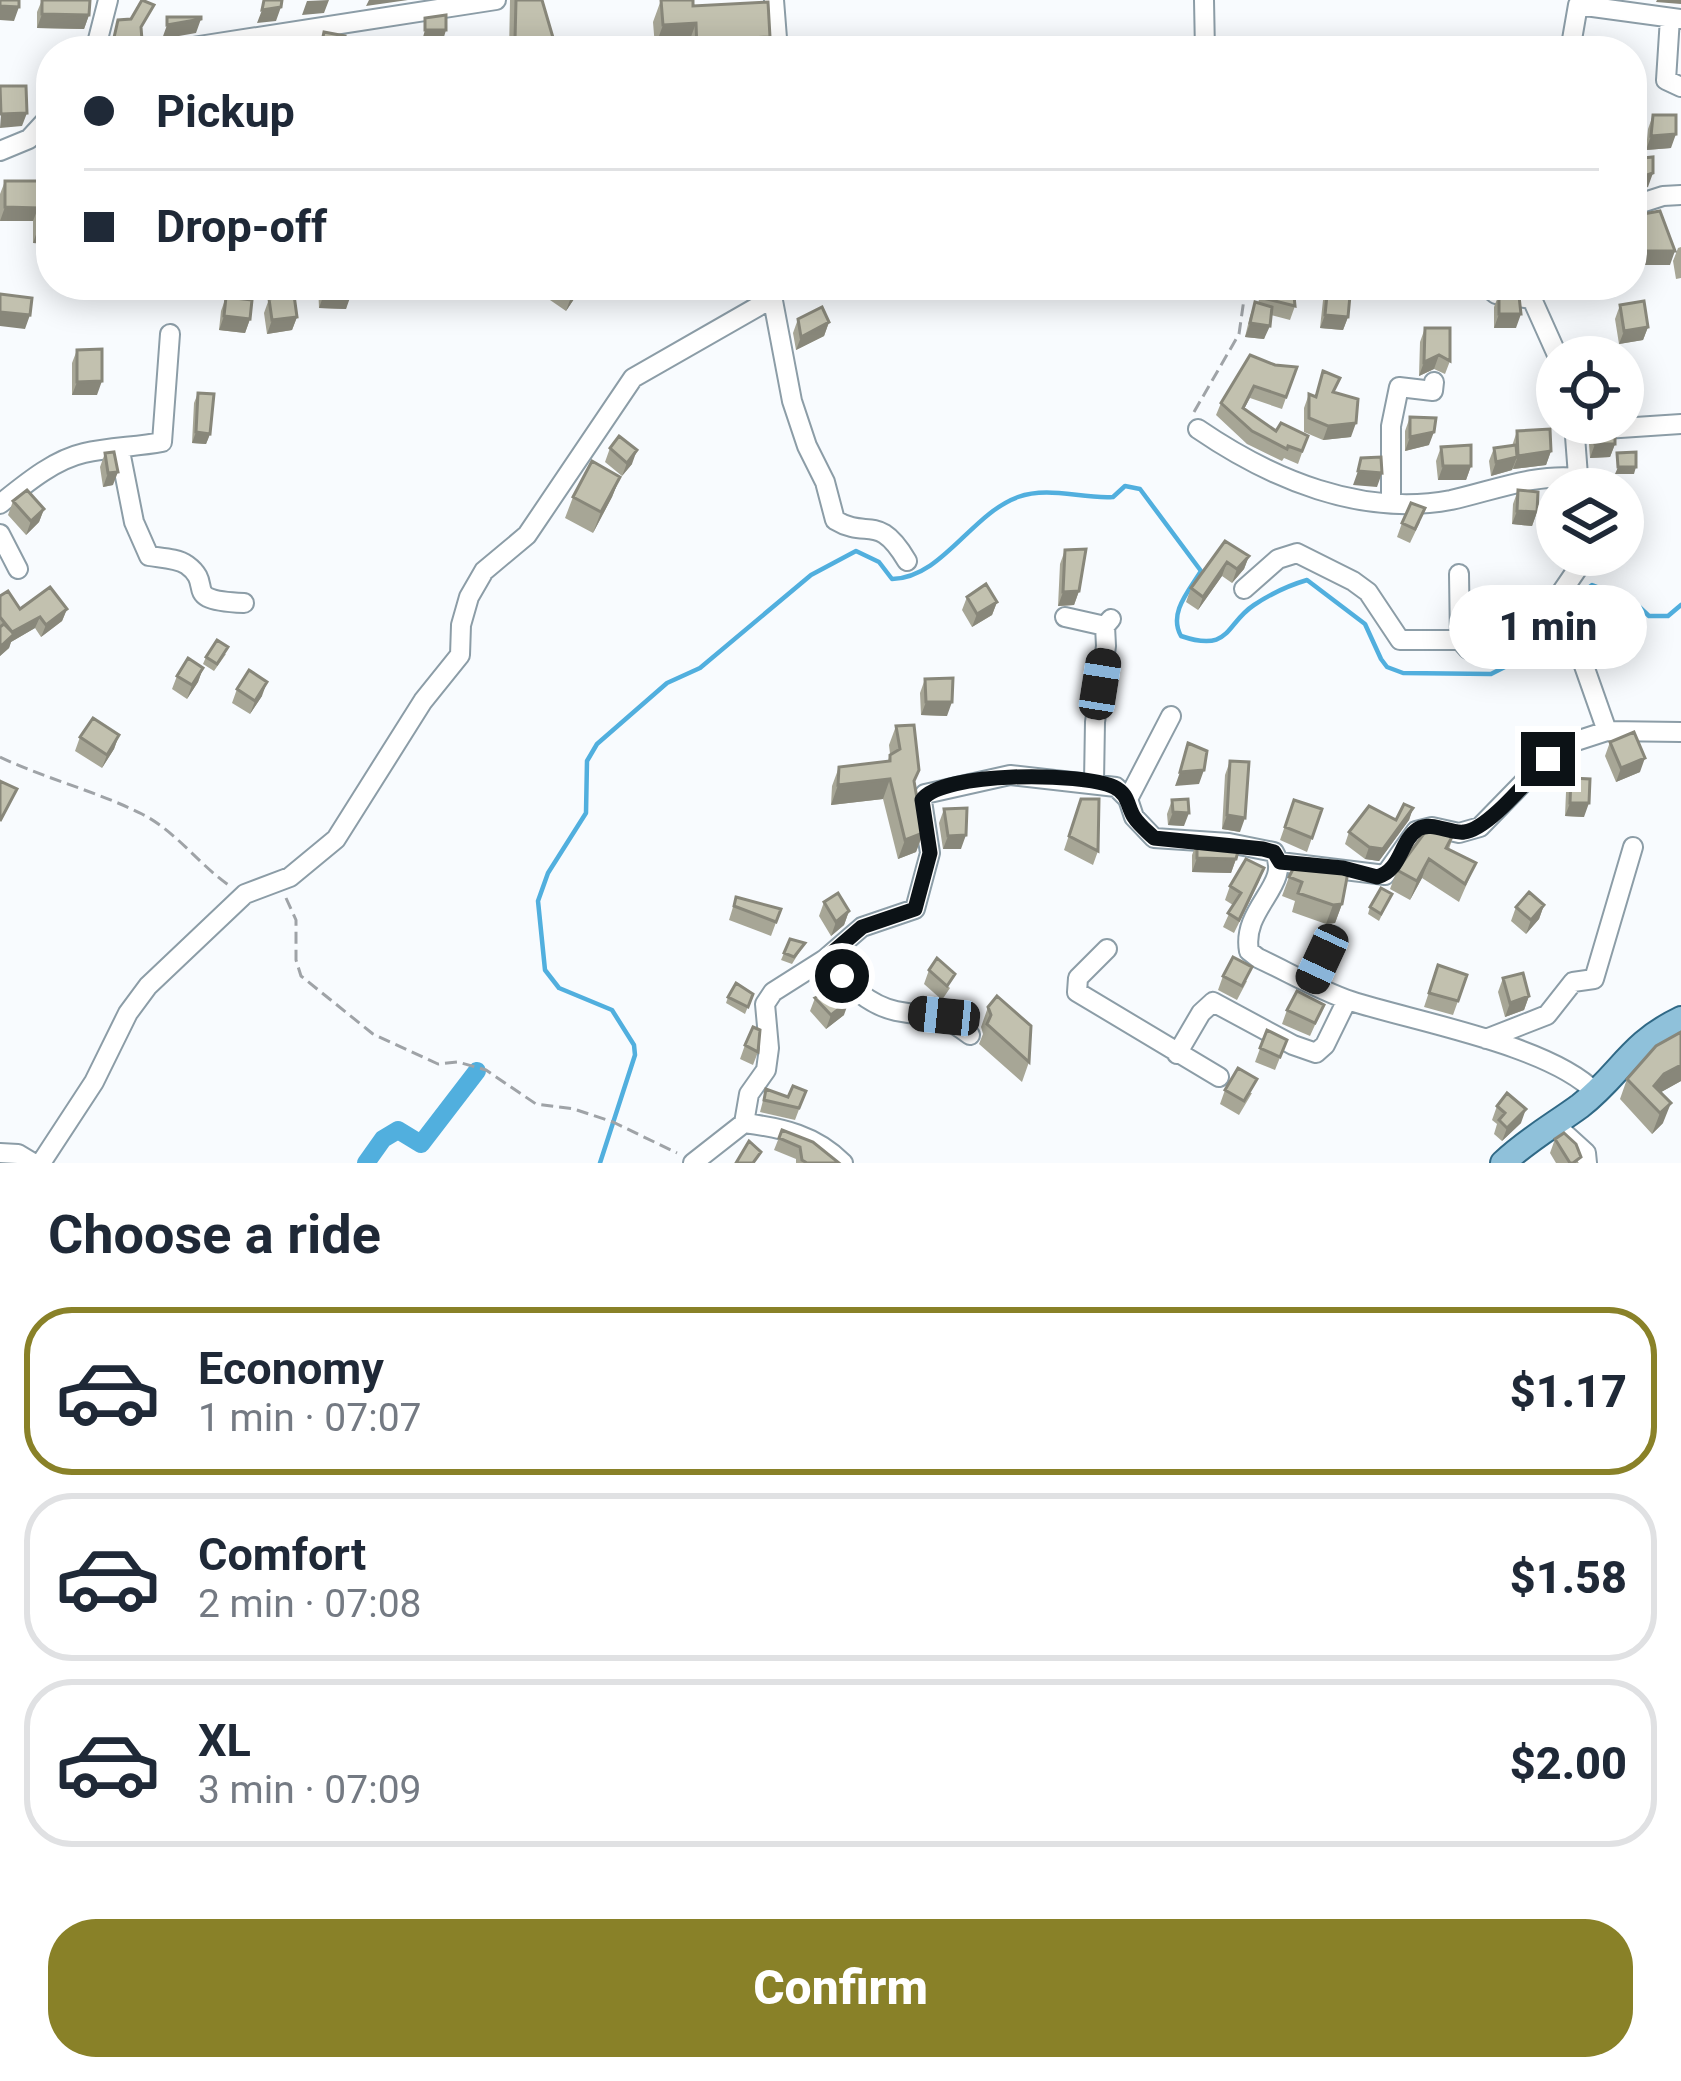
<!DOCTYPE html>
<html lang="en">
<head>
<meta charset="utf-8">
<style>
	:root { --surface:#fff; --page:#f2f2f3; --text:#1f2937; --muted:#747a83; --line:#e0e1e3; --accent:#898128 }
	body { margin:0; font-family:Roboto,sans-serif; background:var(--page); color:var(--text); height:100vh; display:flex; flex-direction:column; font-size:45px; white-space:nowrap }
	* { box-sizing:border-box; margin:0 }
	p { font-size:39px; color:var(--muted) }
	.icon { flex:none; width:66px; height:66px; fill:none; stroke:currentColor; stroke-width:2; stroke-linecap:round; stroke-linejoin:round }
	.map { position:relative; height:1163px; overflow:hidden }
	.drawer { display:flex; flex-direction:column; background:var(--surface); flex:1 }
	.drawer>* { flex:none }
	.top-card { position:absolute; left:36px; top:36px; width:1611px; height:264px; border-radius:48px; box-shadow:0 6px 30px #0003; display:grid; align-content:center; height:264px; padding:0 48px; background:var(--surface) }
	.buttons { position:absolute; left:1536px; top:336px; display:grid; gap:24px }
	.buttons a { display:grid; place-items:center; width:108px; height:108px; border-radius:50%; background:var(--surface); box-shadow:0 6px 30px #0003; font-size:60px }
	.end { position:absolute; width:54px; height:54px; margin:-27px; border:15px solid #0c1216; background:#fff; box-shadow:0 0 0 6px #fff }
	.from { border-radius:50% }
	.bubble { position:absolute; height:84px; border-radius:42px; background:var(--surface); box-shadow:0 6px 30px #0003; font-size:39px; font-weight:800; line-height:84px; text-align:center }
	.car { position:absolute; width:36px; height:72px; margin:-36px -18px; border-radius:15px; box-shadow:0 0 9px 3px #0007; background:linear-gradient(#222 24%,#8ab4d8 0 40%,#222 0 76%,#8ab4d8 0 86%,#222 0) }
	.top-card b { display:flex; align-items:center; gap:42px; height:114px; font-size:45px }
	.top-card b+b { border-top:3px solid var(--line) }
	.top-card i { width:30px; height:30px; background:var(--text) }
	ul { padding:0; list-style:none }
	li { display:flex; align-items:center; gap:36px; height:168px; margin:0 24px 18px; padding:0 24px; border:6px solid var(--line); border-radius:48px }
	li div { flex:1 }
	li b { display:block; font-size:45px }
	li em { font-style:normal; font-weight:800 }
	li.active { border-color:var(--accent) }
	li>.icon { width:108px; height:108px; stroke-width:1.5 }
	h2 { padding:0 48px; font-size:54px; line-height:144px }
	.action { display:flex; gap:24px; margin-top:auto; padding:24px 48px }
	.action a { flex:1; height:138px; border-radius:48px; background:var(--accent); color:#fff; font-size:48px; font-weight:800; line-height:138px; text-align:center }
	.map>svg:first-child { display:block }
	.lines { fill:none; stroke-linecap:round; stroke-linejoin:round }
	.stream { stroke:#51afde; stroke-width:4.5 }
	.canal { stroke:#51afde; stroke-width:18 }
	.minor-casing { stroke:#8c9da7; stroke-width:22 }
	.major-casing { stroke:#306986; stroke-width:28 }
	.path { stroke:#9fa3a7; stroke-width:3; stroke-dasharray:12 6; stroke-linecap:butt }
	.minor { stroke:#fff; stroke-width:18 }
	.major { stroke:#8fc1da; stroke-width:24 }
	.wall { fill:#a7a696 }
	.shaded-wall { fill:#88877a }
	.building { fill:#c2c1af; stroke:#88877a; stroke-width:3 }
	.route { stroke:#0c1216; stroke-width:15 }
</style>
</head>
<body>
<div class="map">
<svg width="1681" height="1163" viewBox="0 0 1681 1163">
	<rect width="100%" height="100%" fill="#f8fbfe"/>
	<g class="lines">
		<!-- stream -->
		<path class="stream" d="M1572 625C1571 608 1579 594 1592 585L1633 601 1649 616H1668L1681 605
			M600 1163 635 1055 634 1045 612 1010 559 988 545 970 538 901 548 873 586 813 587 761 597 744 667 683 700 668 811 575 856 551 879 562 892 579C942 578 971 514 1018 497 1049 486 1081 499 1113 497L1125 486 1140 489 1201 571C1189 591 1168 613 1181 636 1231 653 1225 624 1254 605 1269 595 1290 585 1307 580L1365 624 1381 659 1387 667 1403 673 1491 674 1562 638"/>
		<!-- canal -->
		<path class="canal" d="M366 1163 383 1139 398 1130 421 1144 477 1071"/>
		<defs>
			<path id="minor" d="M774 0 778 51
				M1204 0 1205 51
				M1670 18 1666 80 1681 87
				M95 51 108 0
				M167 51 496 0
				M1570 51 1578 5 1681 19
				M0 151 29 139 51 115
				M1632 206 1663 196 1681 195
				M770 285 792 401 807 446 825 482 835 520C868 540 878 512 907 561
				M1485 285 1496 294 1532 299 1558 357
				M1574 423 1579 489
				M1198 429C1271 479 1361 517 1451 500 1492 491 1536 473 1578 478
				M1575 431 1681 424
				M120 451 134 522 149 556C161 558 177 558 187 565 216 586 178 600 244 603
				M1391 501V426L1399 387 1433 391 1434 382
				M0 504C24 485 53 460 84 453 109 447 136 447 162 442L170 334
				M0 534 18 569
				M1581 555 1578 568 1554 603 1582 660 1607 731
				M1459 574 1460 640 1468 649 1492 647 1554 603
				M1244 589 1278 559 1297 553 1353 581 1368 592 1400 640H1460
				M1065 617 1105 626
				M1094 782 1095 722 1106 646 1105 626 1111 619
				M1128 799 1171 716
				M1280 862 1385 875 1416 831 1432 827 1459 833 1480 827 1556 749 1567 744 1607 731 1681 732
				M1107 949 1078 978 1077 992 1219 1077
				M825 959C846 981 865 1004 896 1011 935 1019 934 1008 970 1035
				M1311 983 1333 936
				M1486 1039 1547 1015 1573 982 1594 979 1633 847
				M1177 1054 1201 1013 1213 1002 1293 1045 1316 1053 1325 1045 1347 1000
				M744 1123C783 1128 815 1135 843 1163
				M1553 1123 1586 1153 1587 1163
				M0 1153 18 1154 33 1163
				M41 1163 94 1082 128 1013 148 986 245 894 290 877 336 839 423 701 460 655 461 625 469 597 484 571 527 535 633 378 771 299
				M693 1163 744 1123 749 1094 766 1070 769 1048 765 1004 773 992 825 959 862 927 915 909 930 853 922 801 925 794 1010 775 1116 787 1128 799 1134 817 1154 838 1229 843 1274 852C1293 884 1241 908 1249 951L1258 958C1288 972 1319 990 1351 1001 1416 1022 1549 1045 1595 1092"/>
			<path id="major" d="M1503 1163C1527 1140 1554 1125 1580 1106 1621 1074 1629 1044 1681 1019"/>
		</defs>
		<!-- minor casing -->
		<use href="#minor" class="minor-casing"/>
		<!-- major casing -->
		<use href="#major" class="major-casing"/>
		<!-- path -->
		<path class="path" d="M1194 412 1239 334 1244 299
			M0 757C46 779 96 791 142 814 177 832 198 864 230 886
			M286 898 296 920V960L301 976 373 1034 438 1064 458 1062 486 1070 536 1104 574 1109 613 1122 677 1153"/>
		<!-- minor -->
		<use href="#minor" class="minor"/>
		<!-- major -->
		<use href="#major" class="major"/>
	</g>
	<!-- wall -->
	<path class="wall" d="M42 0 89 15 84 29 37 28V12Z
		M510 0H542L550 51H509Z
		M661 0 693 6 765 51H688V45L655 47 653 22Z
		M1653 115 1671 148 1646 150 1648 129Z
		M39 175 51 244 33 243V221H0V194L5 181H36Z
		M1632 216 1670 265H1639L1634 246 1632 247Z
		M1681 247V278L1676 279 1673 261 1678 248Z
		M318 285H350L346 309 319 308Z
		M1305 285H1351L1348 317 1343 330 1320 328 1324 291Z
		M1525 285H1547L1545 289Z
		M555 286 576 296 566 311 550 300Z
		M1263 287 1295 306 1290 320 1271 315 1264 339 1245 337 1250 316 1255 302 1258 303Z
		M1499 294 1516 328H1494V307Z
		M226 297 250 319 245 333 219 330 221 311Z
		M269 299 297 317 292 330 267 334 264 313Z
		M1620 305 1648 327 1643 340 1619 344 1615 319Z
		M798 319 829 322 824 336 796 350 793 333Z
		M1425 328 1450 361 1445 374 1434 369 1419 376 1420 342Z
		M77 350 97 395H72V363Z
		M1275 365 1297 367 1282 409 1250 398 1244 409 1276 431 1308 436 1298 464 1284 458 1282 461 1247 444 1216 415 1221 403Z
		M1323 371 1335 393 1351 437 1323 440 1304 432V408L1309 394 1315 397Z
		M198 393 210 434 206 444 192 443 194 403Z
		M1410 417 1429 445 1405 451V431Z
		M1594 430 1615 444 1610 457 1590 458 1589 444Z
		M1517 431 1551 451 1546 465 1513 469V467L1512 470 1491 476 1489 461 1494 448 1512 446Z
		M1441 447 1471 466 1466 480H1438L1436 461Z
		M610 448 632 464 622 476 605 462Z
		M105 453 113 485 103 487 100 467Z
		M620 477 612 497 593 533 565 518 573 497Z
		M1518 490 1537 512 1532 526 1512 524 1513 504Z
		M13 501 44 509 39 522 26 535 8 515Z
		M1420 522 1410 543 1397 537 1402 523Z
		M1225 541 1249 556 1244 569 1232 583 1222 576 1198 610 1186 602 1191 588Z
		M1065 550 1079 591 1074 605 1058 606 1060 564Z
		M0 596 20 609H67L62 621 41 637 35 628 11 642 9 648 0 656Z
		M967 597 997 602 992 615 972 627 962 610Z
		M226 654 214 671 203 664 206 657Z
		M203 668 198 682 187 699 172 689 177 676Z
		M925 679 947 716 921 715 920 693Z
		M237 689 262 696 250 714 232 703Z
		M896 726 914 784 923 833 916 852 898 859 883 799 831 805 832 786 839 767 888 761 890 754 889 745Z
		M119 735 114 749 102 768 75 751 80 737Z
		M1610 742 1640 772 1616 782 1605 756Z
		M1230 761 1240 832 1222 829 1225 775Z
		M1571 778 1584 817 1565 816 1566 792Z
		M1081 799 1098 851 1093 865 1064 850Z
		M1172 800 1184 826 1168 825 1167 814Z
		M1294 800 1322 809 1307 852 1280 840Z
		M1413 808 1409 820 1379 861 1365 859 1345 844 1349 832 1396 820Z
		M944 809 961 849H943L939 823Z
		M1455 831 1449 849 1476 863 1459 902 1422 878 1410 900 1390 889 1397 870Z
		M1197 842 1236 859 1231 873 1192 872V855Z
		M1264 868 1259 882 1234 933 1223 927 1233 905 1225 900 1230 886Z
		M1306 869 1342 904 1335 923 1326 924 1292 912 1295 901 1282 896 1289 877Z
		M1392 894 1379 921 1368 914 1370 907Z
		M736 897 781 909 771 936 729 920Z
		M824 902 849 911 844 925 831 936 819 916Z
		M1544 905 1539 919 1526 934 1511 921 1516 907Z
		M790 939 805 943 792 964 781 960Z
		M1438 965 1458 1001 1453 1015 1424 1007Z
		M929 970 950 988 942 1000 924 984Z
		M1223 976 1247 981 1237 1000 1218 990Z
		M1503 978 1529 996 1524 1010 1505 1017 1498 992Z
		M753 994 745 1014 726 1003 728 997Z
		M815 998 844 1015 826 1029 810 1011Z
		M1324 1005 1310 1036 1282 1024 1287 1010Z
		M988 1007 1029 1062 1022 1082 979 1044 983 1034 981 1027Z
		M1267 1030 1287 1040 1275 1070 1255 1062Z
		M1681 1032V1081L1661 1092 1663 1123 1652 1134 1620 1099 1627 1079Z
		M745 1045 758 1052 753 1065 740 1059Z
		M766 1089 788 1097 806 1091 795 1120 760 1112Z
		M1225 1090 1252 1093 1239 1115 1220 1104Z
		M1497 1106 1521 1123 1502 1141 1494 1134 1497 1124 1492 1120Z
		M782 1130 839 1163H796V1159L774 1150Z
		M1555 1139 1579 1163H1556L1550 1153Z"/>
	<!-- shaded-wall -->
	<path class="shaded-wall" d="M329 0 324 13 302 15 307 1Z
		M369 0H408L366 6Z
		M1657 0H1681V4L1656 2Z
		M0 6 19 7 14 21 0 20Z
		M281 7 276 21 257 23 262 10Z
		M42 14 89 15 84 29 37 28Z
		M201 19 196 33 162 39 167 25Z
		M696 23 688 45 655 47 663 25Z
		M425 30H446L444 37H423Z
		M770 37 765 51H719L723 39Z
		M142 40 138 51H109L113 42Z
		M515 40 554 41 550 51H511Z
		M27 113 22 126 0 128 1 114Z
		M1676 134 1671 148 1646 150 1651 136Z
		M1653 173 1648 187 1632 192V180Z
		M5 207 38 208 33 221H0Z
		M38 229 51 230V244L33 243Z
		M1639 232 1634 246 1632 247V234Z
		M1644 251H1675L1670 265H1639Z
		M164 285H204L202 291 162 290Z
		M205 285H221L217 297 201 295Z
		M580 285 576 296 566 311 571 297Z
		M1444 285H1473L1472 287 1441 293Z
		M324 294 351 295 346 309 319 308Z
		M0 312 30 315 25 329 0 326Z
		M1499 314H1521L1516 328H1494Z
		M1325 315 1348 317 1343 330 1320 328Z
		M224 316 250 319 245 333 219 330Z
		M297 317 292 330 267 334 272 320Z
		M829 322 824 336 796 350 801 337Z
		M1250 323 1270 326 1264 339 1245 337Z
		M1648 327 1643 340 1619 344 1624 331Z
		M1439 355 1434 369 1419 376 1424 362Z
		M102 381 97 395H72L77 382Z
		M1356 423 1351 437 1323 440 1328 426Z
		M196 432 210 434 206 444 192 443Z
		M1434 432 1429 445 1405 451 1410 437Z
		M1595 444H1615L1610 457 1590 458Z
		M637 450 632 464 622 476 627 463Z
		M1551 451 1546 465 1513 469 1518 456Z
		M1517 457 1512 470 1491 476 1496 462Z
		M1443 466H1471L1466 480H1438Z
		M1618 467H1636L1634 474H1615Z
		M1358 471 1382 473 1377 487 1353 485Z
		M118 472 113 485 103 487 108 473Z
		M620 477 612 497 593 533 601 512Z
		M44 509 39 522 26 535 31 521Z
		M1517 511 1537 512 1532 526 1512 524Z
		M1249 556 1244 569 1232 583 1237 569Z
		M1227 562 1222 576 1198 610 1203 597Z
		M1079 591 1074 605 1058 606 1063 592Z
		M997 602 992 615 972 627 977 614Z
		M67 609 62 621 41 637 46 625Z
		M40 617 35 628 11 642 9 648 0 656V647L10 633Z
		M203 668 198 682 187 699 192 685Z
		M267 682 262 696 250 714 255 701Z
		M926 702H952L947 716 921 715Z
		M119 735 114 749 102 768 107 755Z
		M1645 758 1640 772 1616 782 1621 768Z
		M1204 770 1199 784 1175 786 1180 772Z
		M890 779 883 799 831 805 838 785Z
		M1570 803H1589L1584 817 1565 816Z
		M1413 808 1409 820 1379 861 1365 859 1369 847Z
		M1173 812 1189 813 1184 826 1168 825Z
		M1227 815 1245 818 1240 832 1222 829Z
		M923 833 916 852 898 859 905 840Z
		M966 835 961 849H943L948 836Z
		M1197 858 1236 859 1231 873 1192 872Z
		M1429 859 1422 878 1410 900 1417 881Z
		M1342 904 1335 923 1326 924 1333 905Z
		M1544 905 1539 919 1526 934 1531 920Z
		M849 911 844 925 831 936 836 922Z
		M1529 996 1524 1010 1505 1017 1510 1003Z
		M849 1001 844 1015 826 1029 831 1015Z
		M1681 1065V1081L1656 1095 1654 1086 1664 1074Z
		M1671 1103 1663 1123 1652 1134 1660 1113Z
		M1526 1109 1521 1123 1502 1141 1507 1128Z"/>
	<!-- building -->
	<path class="building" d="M0 0H19V7L0 6Z
		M42 0H90L89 15 42 14Z
		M142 0 154 5 141 27 142 40 113 42 118 20 131 19Z
		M264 0H282L281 7 262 10Z
		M516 0H542L554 41 515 40Z
		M661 0H693V6L768 2 770 37 723 39 724 51H697L696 23 663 25Z
		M446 15V30H425V18Z
		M167 17H201V19L167 25Z
		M324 32 345 36 342 51H320Z
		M222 43V51H194L195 47Z
		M386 45 407 50V51H385Z
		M0 86H26L27 113 1 114Z
		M1653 115H1676V134L1651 136Z
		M1653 157V173L1632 180V159Z
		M39 175H51V230L38 229V208L5 207V181H39Z
		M1660 211 1675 251H1644L1639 232 1632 234V216Z
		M324 285H350L351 295 324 294Z
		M556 285H579L571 297 555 286Z
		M1278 285H1293L1295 306 1263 298V287Z
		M1328 285H1351L1348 317 1325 315Z
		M0 294 32 298 30 315 0 312Z
		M1499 294 1519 296 1521 314H1499Z
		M294 295 297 317 272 320 269 299Z
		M226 297 252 300 250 319 224 316Z
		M1644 301 1648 327 1624 331 1620 305Z
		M1255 302 1272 307 1270 326 1250 323Z
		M822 307 829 322 801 337 798 319Z
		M1425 328H1450V361L1439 355 1424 362Z
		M102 349V381L77 382V350Z
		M1250 355 1275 365 1297 367 1286 397 1254 386 1243 408 1276 431 1281 423 1308 436 1302 451 1288 446 1287 449 1252 431 1221 403Z
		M1323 371 1340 378 1333 392 1358 399 1356 423 1328 426 1309 418V394L1316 397Z
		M198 393 214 394 210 434 196 432Z
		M1410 417 1436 418 1434 432 1410 437Z
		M1550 429 1551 451 1518 456 1517 431Z
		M1615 429V444H1595L1594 430Z
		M619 436 637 450 627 463 610 448Z
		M1471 445V466H1443L1441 447Z
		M1516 445 1517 457 1496 462 1494 448Z
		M114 452 118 472 108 473 105 453Z
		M1636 452V467H1618L1617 453Z
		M1381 457 1382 473 1358 471 1361 458Z
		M592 461 620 477 601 512 573 497Z
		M27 490 44 509 31 521 13 501Z
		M1518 490 1538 492 1537 512 1517 511Z
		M1411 503 1425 508 1415 529 1402 523Z
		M1225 541 1249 556 1237 569 1227 562 1203 597 1191 588Z
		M1086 549 1079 591 1063 592 1065 550Z
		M986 584 997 602 977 614 967 597Z
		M50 587 67 609 46 625 40 617 12 632 0 617V596L8 591 20 609Z
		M4 624 14 634 0 647V627Z
		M217 640 228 647 217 664 206 657Z
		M188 658 203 668 192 685 177 676Z
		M249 670 267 682 255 701 237 689Z
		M953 678 952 702H926L925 679Z
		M93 718 119 735 107 755 80 737Z
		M914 725 919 770 914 781 923 833 905 840 890 779 838 785 839 767 890 761V755L900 749 896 726Z
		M1634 732 1645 758 1621 768 1610 742Z
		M1188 743 1207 751 1204 770 1180 772Z
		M1230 761 1249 762 1245 818 1227 815Z
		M1571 778 1590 779 1589 803H1570Z
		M0 781 17 789 0 821Z
		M1081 799H1099L1098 851 1069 836Z
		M1188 799 1189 813 1173 812 1172 800Z
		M1294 800 1322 809 1312 838 1285 827Z
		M1404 804 1413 808 1383 849 1369 847 1349 832 1369 806 1396 820Z
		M967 808 966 835 948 836 944 809Z
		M1439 822 1455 831 1446 848 1476 863 1465 884 1429 859 1417 881 1397 870 1431 824Z
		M1197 842 1240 844 1236 859 1197 858Z
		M1246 859 1264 868 1239 920 1228 913 1241 893 1230 886Z
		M1309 859 1349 867 1342 904 1333 905 1298 893 1302 882 1289 877 1295 865 1306 869Z
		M1381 888 1392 894 1381 914 1370 907Z
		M1529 892 1544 905 1531 920 1516 907Z
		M838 893 849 911 836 922 824 902Z
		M736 897 781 909 776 922 734 906Z
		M790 939 805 943 794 957 784 953Z
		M1233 957 1252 967 1242 986 1223 976Z
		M937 958 955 974 947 986 929 970Z
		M1438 965 1467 975 1458 1001 1429 993Z
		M1523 973 1529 996 1510 1003 1503 978Z
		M736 983 753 994 748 1007 728 997Z
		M842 985 849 1001 831 1015 815 998Z
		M1297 991 1324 1005 1315 1023 1287 1010Z
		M997 996 1031 1026 1029 1062 987 1024 991 1015 988 1007Z
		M753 1027 760 1030 758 1052 745 1045Z
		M1267 1030 1287 1040 1280 1057 1260 1048Z
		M1681 1032V1065L1664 1074 1654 1086 1671 1103 1660 1113 1627 1079 1656 1046Z
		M1238 1068 1257 1079 1244 1101 1225 1090Z
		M793 1086 806 1091 799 1108 764 1100 766 1089 788 1097Z
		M1507 1093 1526 1109 1507 1128 1499 1120 1505 1113 1497 1106Z
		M782 1130 813 1142 839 1163H807L802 1160 800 1147 779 1138Z
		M1564 1133 1576 1144 1581 1157 1573 1163H1570L1555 1139Z
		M749 1141 761 1152 753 1163H736Z"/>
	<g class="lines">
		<!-- route -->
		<path class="route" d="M842 976 825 959 862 927 915 909 930 853 922 800C942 771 1082 772 1114 787 1129 794 1127 806 1134 817 1139 825 1148 832 1154 838L1263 849 1274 852 1280 862 1343 868 1377 877C1402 870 1399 842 1418 829 1432 821 1450 834 1464 832 1488 830 1530 777 1548 759"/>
	</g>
</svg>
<div class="buttons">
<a><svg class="icon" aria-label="locate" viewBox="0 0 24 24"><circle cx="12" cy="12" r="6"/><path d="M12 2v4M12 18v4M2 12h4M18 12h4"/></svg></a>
<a><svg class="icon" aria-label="layers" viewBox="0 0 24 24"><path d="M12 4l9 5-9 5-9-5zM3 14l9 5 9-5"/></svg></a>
</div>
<i class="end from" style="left:842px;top:976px"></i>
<i class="end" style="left:1548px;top:759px"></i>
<div class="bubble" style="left:1449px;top:585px;width:198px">1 min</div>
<i class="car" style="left:1100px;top:684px;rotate:9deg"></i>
<i class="car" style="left:1322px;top:959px;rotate:205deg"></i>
<i class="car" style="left:944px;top:1016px;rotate:276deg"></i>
<div class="top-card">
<b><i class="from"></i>Pickup</b>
<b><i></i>Drop-off</b>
</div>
</div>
<section class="drawer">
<h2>Choose a ride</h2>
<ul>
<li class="active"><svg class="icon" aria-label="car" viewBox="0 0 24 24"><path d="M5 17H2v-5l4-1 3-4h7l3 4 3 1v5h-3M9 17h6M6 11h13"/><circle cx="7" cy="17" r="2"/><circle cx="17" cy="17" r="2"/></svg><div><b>Economy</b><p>1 min · 07:07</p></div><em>$1.17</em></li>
<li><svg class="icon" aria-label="car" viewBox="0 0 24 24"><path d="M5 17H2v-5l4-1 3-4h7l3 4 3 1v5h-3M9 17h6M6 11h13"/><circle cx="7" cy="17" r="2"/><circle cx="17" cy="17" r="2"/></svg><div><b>Comfort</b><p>2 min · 07:08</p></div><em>$1.58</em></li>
<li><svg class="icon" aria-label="car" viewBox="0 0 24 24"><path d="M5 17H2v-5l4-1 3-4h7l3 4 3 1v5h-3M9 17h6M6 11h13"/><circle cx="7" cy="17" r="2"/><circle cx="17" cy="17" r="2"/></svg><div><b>XL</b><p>3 min · 07:09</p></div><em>$2.00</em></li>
</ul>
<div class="action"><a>Confirm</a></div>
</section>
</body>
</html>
